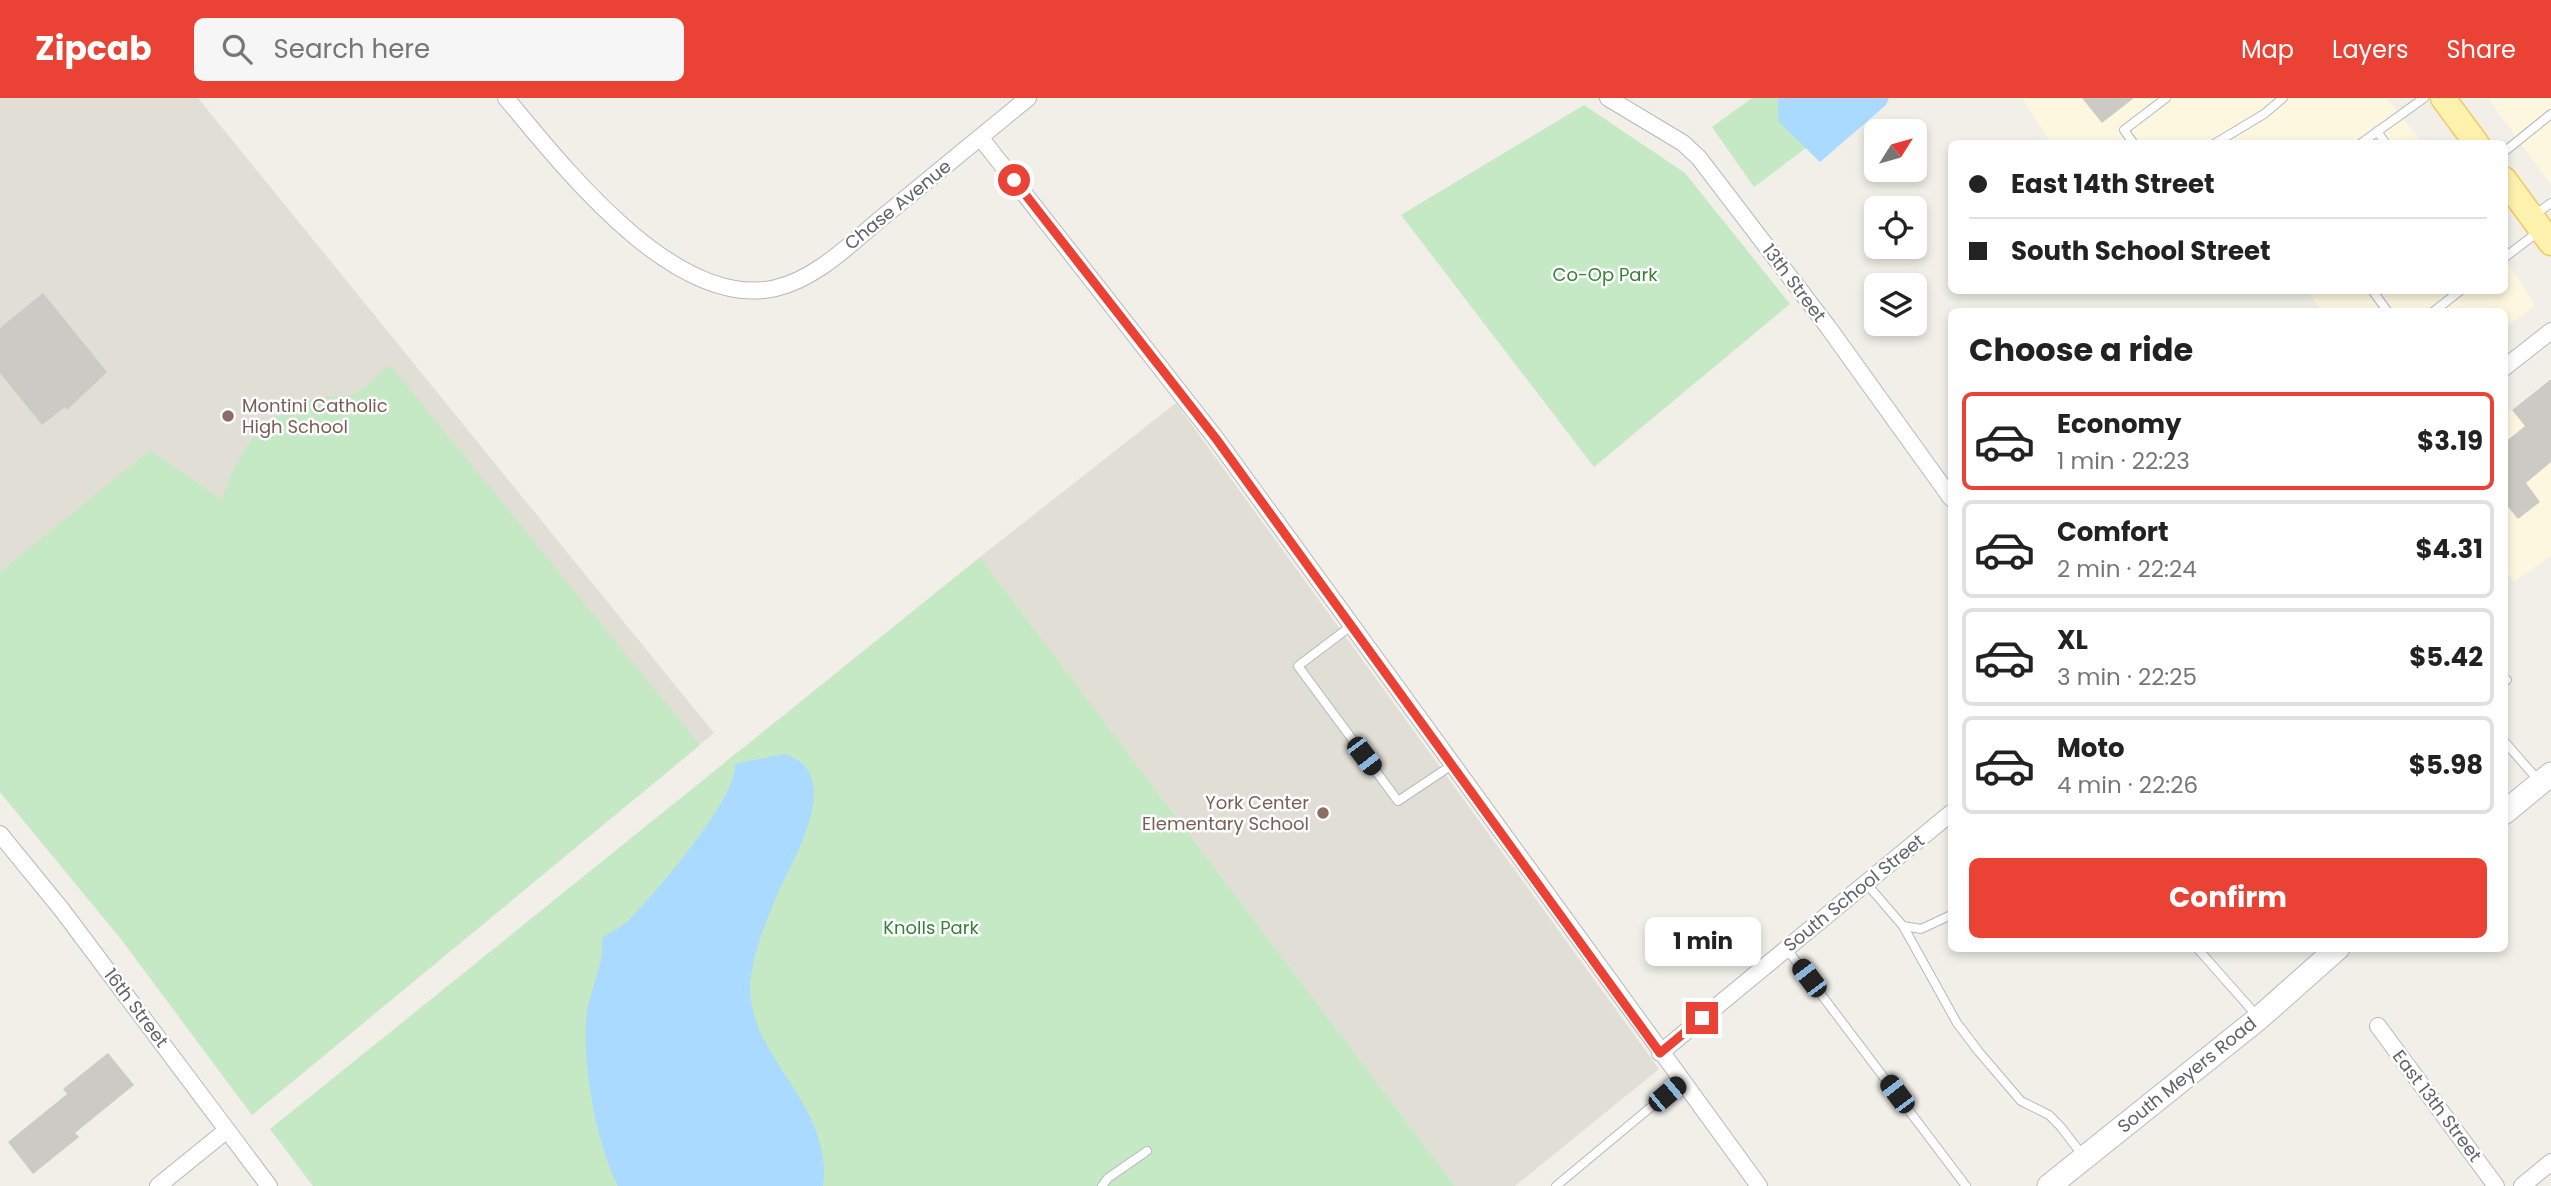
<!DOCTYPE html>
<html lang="en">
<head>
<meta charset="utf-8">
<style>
	:root { --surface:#fff; --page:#f6f6f6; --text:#222; --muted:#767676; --line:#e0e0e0; --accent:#ea4335 }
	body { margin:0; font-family:Poppins,sans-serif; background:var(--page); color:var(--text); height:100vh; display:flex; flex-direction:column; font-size:26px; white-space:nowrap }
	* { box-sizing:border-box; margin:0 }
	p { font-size:23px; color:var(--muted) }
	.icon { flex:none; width:38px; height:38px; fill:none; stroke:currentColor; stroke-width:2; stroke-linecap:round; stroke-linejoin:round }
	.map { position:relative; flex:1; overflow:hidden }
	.drawer { position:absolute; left:1948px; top:210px; width:560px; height:644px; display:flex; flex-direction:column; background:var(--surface); border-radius:10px; box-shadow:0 4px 10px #0003 }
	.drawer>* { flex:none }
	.banner { position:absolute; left:1948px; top:42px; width:560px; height:154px; border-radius:10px; box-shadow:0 4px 10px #0003; display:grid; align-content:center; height:154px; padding:0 21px; background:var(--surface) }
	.needle { width:46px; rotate:53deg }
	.fabs { position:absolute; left:1864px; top:21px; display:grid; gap:14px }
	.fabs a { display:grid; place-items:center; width:63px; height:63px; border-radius:10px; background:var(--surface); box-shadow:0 4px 10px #0003; font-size:35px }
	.end { position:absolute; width:32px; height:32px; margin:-16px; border:9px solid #ea4335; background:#fff; box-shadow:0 0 0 4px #fff }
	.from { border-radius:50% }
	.bubble { position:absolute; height:49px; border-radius:10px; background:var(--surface); box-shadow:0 4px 10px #0003; font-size:23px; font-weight:700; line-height:49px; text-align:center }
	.car { position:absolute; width:21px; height:42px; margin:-21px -10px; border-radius:9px; box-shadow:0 0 5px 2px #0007; background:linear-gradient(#222 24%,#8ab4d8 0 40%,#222 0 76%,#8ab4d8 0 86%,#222 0) }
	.banner b { display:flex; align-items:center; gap:24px; height:66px; font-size:26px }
	.banner b+b { border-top:2px solid var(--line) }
	.banner i { width:18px; height:18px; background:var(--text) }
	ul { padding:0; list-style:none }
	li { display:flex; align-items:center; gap:21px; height:98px; margin:0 14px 10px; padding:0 7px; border:4px solid var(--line); border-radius:10px }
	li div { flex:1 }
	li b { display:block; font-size:26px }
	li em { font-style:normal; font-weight:700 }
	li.on { border-color:var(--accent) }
	li>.icon { width:63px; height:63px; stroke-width:1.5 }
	h2 { padding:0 21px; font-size:32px; line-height:84px }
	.primary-button { display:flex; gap:14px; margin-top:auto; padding:14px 21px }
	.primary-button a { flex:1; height:80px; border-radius:10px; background:var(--accent); color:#fff; font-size:28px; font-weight:700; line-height:80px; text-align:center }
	header { display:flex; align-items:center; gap:42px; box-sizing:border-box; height:98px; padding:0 35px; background:var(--accent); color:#fff }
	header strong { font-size:33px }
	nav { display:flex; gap:38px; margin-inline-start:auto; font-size:24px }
	.search { width:490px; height:63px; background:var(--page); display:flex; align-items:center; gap:18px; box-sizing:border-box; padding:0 24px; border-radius:10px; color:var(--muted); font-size:26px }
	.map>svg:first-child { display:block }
	.commercial { fill:#fef7e0 }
	.education { fill:#e1ded6 }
	.green { fill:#c5e8c5 }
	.water { fill:#aadaff }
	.building { fill:#cccac5 }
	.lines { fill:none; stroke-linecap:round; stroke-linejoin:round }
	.lane-casing { stroke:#b5b8bc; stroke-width:10 }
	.street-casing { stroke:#b5b8bc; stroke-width:18 }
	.secondary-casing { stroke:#b6babf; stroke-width:25 }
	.primary-casing { stroke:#f2c960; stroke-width:27 }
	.lane { stroke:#fff; stroke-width:8 }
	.street { stroke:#fff; stroke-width:16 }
	.secondary { stroke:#fff; stroke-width:23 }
	.primary { stroke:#fff2af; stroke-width:24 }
	.route { stroke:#ea4335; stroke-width:9 }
	.education-dot { fill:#8d6e63; stroke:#fff; stroke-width:2.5 }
	.labels { text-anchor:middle; stroke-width:5; stroke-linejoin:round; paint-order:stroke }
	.street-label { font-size:18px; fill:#5f6368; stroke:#fff }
	.park-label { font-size:18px; fill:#348238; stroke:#fff }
	.education-label { font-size:18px; fill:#785e54; stroke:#fff; text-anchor:start }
</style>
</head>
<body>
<header>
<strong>Zipcab</strong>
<div class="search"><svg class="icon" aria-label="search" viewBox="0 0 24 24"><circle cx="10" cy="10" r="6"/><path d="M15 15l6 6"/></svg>Search here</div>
<nav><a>Map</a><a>Layers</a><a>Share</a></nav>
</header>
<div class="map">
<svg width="2551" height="1088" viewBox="0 0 2551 1088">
	<rect width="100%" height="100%" fill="#f1efe8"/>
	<!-- commercial -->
	<path class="commercial" d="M2022 0H2387L2422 45H2051Z
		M2488 0H2551V87Z
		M2504 158 2535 208 2504 231V214L2322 213 2307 193 2504 192Z
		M2551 280V458L2514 484 2504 470V318Z"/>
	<!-- education -->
	<path class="education" d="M0 0H198L714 635 252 1017 121 841 0 694Z
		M1176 305 1659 971 1515 1088H1455L980 459Z"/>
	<!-- green -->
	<path class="green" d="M1752 0H1872L1754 89 1712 29Z
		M1584 7 1685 75 1790 206 1594 369 1401 117Z
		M390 267 700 647 252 1017 121 841 0 694V474L150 352 222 402C236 356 263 314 313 301 325 298 345 300 356 295 368 288 379 276 390 267Z
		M980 459 1455 1088H313L270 1031Z"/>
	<!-- water -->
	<path class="water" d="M1778 0H1889L1886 7 1820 64 1779 24Z
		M784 656C847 675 793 760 777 797 766 823 755 850 751 878 740 955 834 1002 823 1088H618C596 1045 581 962 587 914 590 893 606 859 602 841 607 835 619 831 628 823 653 798 739 699 735 666Z"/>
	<!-- building -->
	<path class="building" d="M2082 0H2134L2102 25Z
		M43 195 107 274 67 312 65 309 42 327 0 275V230Z
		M2551 281V364L2526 385 2540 404 2518 421 2504 404V345L2525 328 2512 312Z
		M108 955 134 987 75 1035 79 1039 33 1076 8 1044 67 996 63 991Z"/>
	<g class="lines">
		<defs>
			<path id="lane" d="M2377 33 2386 46
				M2134 46 2124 32 2166 0
				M2214 46 2264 16 2283 0
				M2360 46 2424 0
				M2504 54 2551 16
				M2534 117 2551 105
				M2504 160 2538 134
				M2372 192 2388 214
				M2433 214 2461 192
				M1351 528 1298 568 1398 703 1452 667
				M2504 584 2507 582
				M2504 643 2539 683
				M1866 785 1903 828 1921 831 1951 817
				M1903 828 1957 925 1979 954 2021 1003 2049 1017 2060 1028 2084 1059
				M1786 850 1966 1088
				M2197 850 2258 919
				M1102 1088 1108 1080 1147 1053
				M1556 1088 1681 984"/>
			<path id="street" d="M506 0C562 67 675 214 776 190 819 180 855 141 889 114 935 76 982 38 1028 0
				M1608 0 1683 45 1699 60 1828 229 1951 400
				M980 39 1217 342 1759 1088
				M2504 270 2551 233
				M0 736 62 812 269 1088
				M2378 928 2496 1088
				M1660 955 1951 715
				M158 1088 227 1032
				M2522 1088 2551 1064"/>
			<path id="secondary" d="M2504 715 2551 676
				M2049 1088 2259 920 2338 850"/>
			<path id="primary" d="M2443 0 2477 46
				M2504 81 2551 145"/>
		</defs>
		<!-- lane casing -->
		<use href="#lane" class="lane-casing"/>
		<!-- street casing -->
		<use href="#street" class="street-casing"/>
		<!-- secondary casing -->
		<use href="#secondary" class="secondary-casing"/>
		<!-- primary casing -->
		<use href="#primary" class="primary-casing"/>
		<!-- lane -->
		<use href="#lane" class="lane"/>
		<!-- street -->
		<use href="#street" class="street"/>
		<!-- secondary -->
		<use href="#secondary" class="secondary"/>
		<!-- primary -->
		<use href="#primary" class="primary"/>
	</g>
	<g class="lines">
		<!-- route -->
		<path class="route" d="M1014 82 1217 342 1660 955 1702 920"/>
	</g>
	<!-- markers -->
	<g class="education-dot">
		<circle cx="228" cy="318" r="7"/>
		<circle cx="1323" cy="715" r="7"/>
	</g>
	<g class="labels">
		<!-- street labels -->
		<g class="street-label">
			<text transform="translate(898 107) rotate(-39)" y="6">Chase Avenue</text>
			<text transform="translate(1794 185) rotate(53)" y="6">13th Street</text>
			<text transform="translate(1854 795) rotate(-39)" y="6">South School Street</text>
			<text transform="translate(136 910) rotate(53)" y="6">16th Street</text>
			<text transform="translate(2187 977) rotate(-39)" y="6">South Meyers Road</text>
			<text transform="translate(2437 1008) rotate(53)" y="6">East 13th Street</text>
		</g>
		<!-- park labels -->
		<g class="park-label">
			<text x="1605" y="183">Co-Op Park</text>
			<text x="931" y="836">Knolls Park</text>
		</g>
		<!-- education labels -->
		<g class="education-label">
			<text x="242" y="314">Montini Catholic<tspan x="242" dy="21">High School</tspan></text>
			<text x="1309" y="711" text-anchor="end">York Center<tspan x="1309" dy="21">Elementary School</tspan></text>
		</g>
	</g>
</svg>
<div class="fabs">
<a><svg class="needle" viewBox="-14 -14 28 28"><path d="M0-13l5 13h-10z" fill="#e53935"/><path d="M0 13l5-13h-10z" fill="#767676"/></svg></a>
<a><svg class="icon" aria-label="locate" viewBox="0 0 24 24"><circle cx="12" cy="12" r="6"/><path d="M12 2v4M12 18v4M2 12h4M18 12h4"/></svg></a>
<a><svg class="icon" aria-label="layers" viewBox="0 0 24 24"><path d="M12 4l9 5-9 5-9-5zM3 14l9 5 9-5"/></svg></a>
</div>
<i class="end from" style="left:1014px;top:82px"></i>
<i class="end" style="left:1702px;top:920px"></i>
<div class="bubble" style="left:1645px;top:819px;width:116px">1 min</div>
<i class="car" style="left:1364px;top:658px;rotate:143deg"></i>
<i class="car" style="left:1809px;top:880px;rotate:323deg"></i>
<i class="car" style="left:1667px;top:996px;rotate:50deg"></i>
<i class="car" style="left:1897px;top:996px;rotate:323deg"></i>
<div class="banner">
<b><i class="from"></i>East 14th Street</b>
<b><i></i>South School Street</b>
</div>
<section class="drawer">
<h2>Choose a ride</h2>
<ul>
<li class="on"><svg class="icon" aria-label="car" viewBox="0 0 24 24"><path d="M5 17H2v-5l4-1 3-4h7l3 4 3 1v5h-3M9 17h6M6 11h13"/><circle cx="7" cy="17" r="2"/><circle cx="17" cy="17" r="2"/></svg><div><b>Economy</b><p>1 min · 22:23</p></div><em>$3.19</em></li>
<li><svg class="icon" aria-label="car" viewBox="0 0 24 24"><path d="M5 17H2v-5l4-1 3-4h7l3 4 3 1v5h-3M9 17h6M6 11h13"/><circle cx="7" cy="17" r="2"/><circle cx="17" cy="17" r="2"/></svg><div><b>Comfort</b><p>2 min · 22:24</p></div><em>$4.31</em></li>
<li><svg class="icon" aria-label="car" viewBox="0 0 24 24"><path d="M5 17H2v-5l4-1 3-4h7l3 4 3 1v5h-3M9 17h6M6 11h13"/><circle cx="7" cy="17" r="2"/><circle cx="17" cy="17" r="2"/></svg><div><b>XL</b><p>3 min · 22:25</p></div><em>$5.42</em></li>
<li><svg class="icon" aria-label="car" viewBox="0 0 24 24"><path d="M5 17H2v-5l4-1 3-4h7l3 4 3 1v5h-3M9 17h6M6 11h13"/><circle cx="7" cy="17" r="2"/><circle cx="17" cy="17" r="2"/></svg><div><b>Moto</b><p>4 min · 22:26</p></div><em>$5.98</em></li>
</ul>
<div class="primary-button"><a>Confirm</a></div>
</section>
</div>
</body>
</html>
